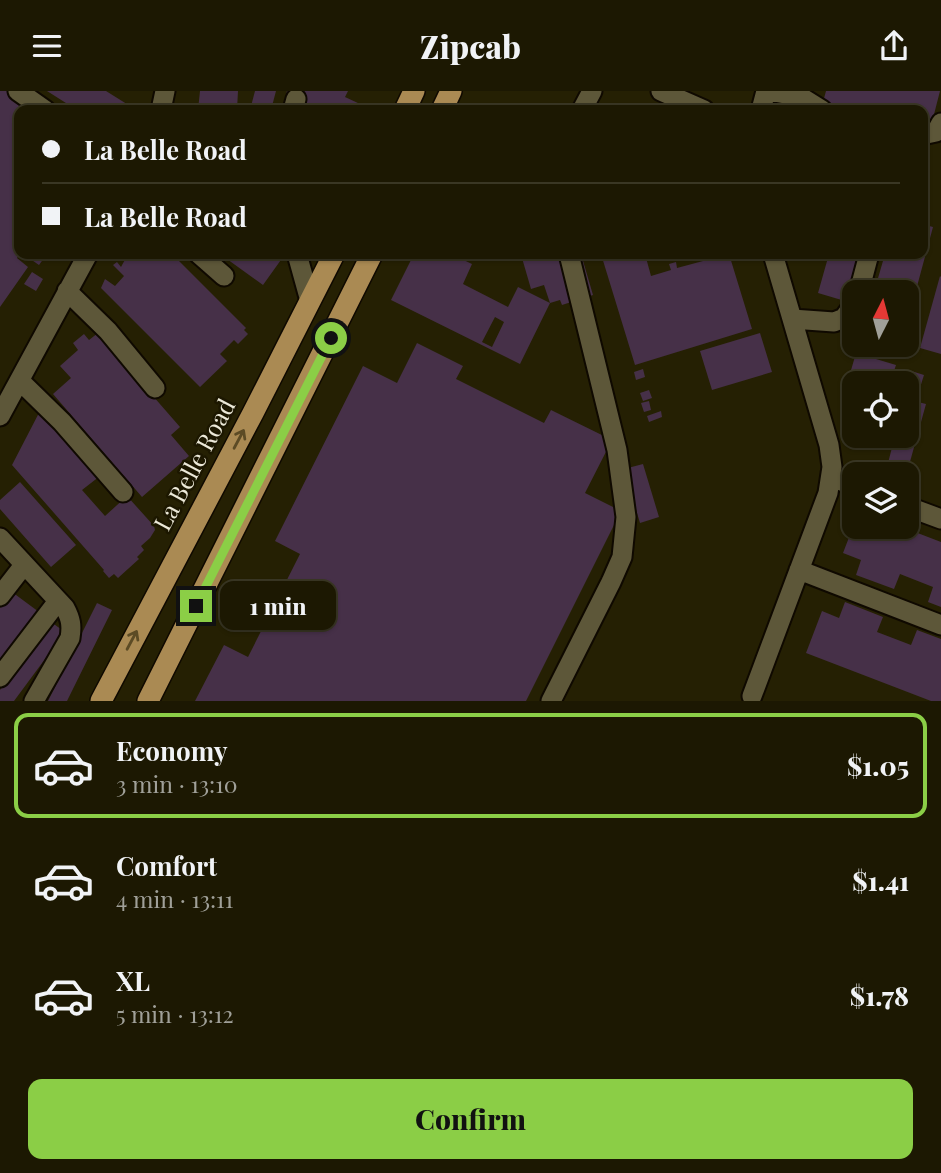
<!DOCTYPE html>
<html lang="en">
<head>
<meta charset="utf-8">
<style>
	:root { --surface:#1c1802; --page:#292511; --text:#f1f3f6; --muted:#a0a099; --line:#3a3724; --accent:#8bce46 }
	body { margin:0; font-family:"Playfair Display",serif; background:var(--page); color:var(--text); height:100vh; display:flex; flex-direction:column; font-size:26px; white-space:nowrap }
	* { box-sizing:border-box; margin:0 }
	p { font-size:23px; color:var(--muted) }
	.icon { flex:none; width:38px; height:38px; fill:none; stroke:currentColor; stroke-width:2; stroke-linecap:round; stroke-linejoin:round }
	.map { position:relative; height:610px; overflow:hidden }
	.drawer { display:flex; flex-direction:column; background:var(--surface); flex:1 }
	.drawer>* { flex:none }
	.guide { position:absolute; left:14px; top:14px; width:914px; height:154px; border-radius:14px; box-shadow:0 2px 5px #0004,0 0 0 2px var(--line); display:grid; align-content:center; height:154px; padding:0 28px; background:var(--surface) }
	.needle { width:46px; rotate:6deg }
	.tools { position:absolute; left:842px; top:189px; display:grid; gap:14px }
	.tools a { display:grid; place-items:center; width:77px; height:77px; border-radius:14px; background:var(--surface); box-shadow:0 2px 5px #0004,0 0 0 2px var(--line); font-size:35px }
	.end { position:absolute; width:32px; height:32px; margin:-16px; border:9px solid #8bce46; background:#111; box-shadow:0 0 0 4px #111 }
	.from { border-radius:50% }
	.bubble { position:absolute; height:49px; border-radius:14px; background:var(--surface); box-shadow:0 2px 5px #0004,0 0 0 2px var(--line); font-size:23px; font-weight:800; line-height:49px; text-align:center }
	.guide b { display:flex; align-items:center; gap:24px; height:66px; font-size:26px }
	.guide b+b { border-top:2px solid var(--line) }
	.guide i { width:18px; height:18px; background:var(--text) }
	ul { padding:12px 0 0; list-style:none }
	li { display:flex; align-items:center; gap:21px; height:105px; margin:0 14px 10px; padding:0 14px; border:4px solid transparent; border-radius:14px }
	li div { flex:1 }
	li b { display:block; font-size:26px }
	li em { font-style:normal; font-weight:800 }
	li.on { border-color:var(--accent) }
	li>.icon { width:63px; height:63px; stroke-width:1.5 }
	.primary-button { display:flex; gap:14px; margin-top:auto; padding:14px 28px }
	.primary-button a { flex:1; height:80px; border-radius:14px; background:var(--accent); color:#111; font-size:28px; font-weight:800; line-height:80px; text-align:center }
	header { display:flex; justify-content:space-between; align-items:center; height:91px; padding:0 28px; background:var(--surface); font-size:32px; font-weight:800 }
	.map>svg:first-child { display:block }
	.building { fill:#463048; fill-rule:evenodd }
	.lines { fill:none; stroke-linecap:round; stroke-linejoin:round }
	.minor-casing { stroke:#0f0900; stroke-width:23 }
	.major-casing { stroke:#0f0900; stroke-width:24 }
	.minor { stroke:#5d5739; stroke-width:19 }
	.major { stroke:#aa8a53; stroke-width:21 }
	.oneway { stroke:#5c4b25 }
	.route { stroke:#8bce46; stroke-width:9 }
	.labels { text-anchor:middle; stroke-width:5; stroke-linejoin:round; paint-order:stroke }
	.street-label { font-size:24px; fill:#ece9d8; stroke:#1c1700 }
</style>
</head>
<body>
<header><svg class="icon" aria-label="menu" viewBox="0 0 24 24"><path d="M4 6h16M4 12h16M4 18h16"/></svg>Zipcab<svg class="icon" aria-label="share" viewBox="0 0 24 24"><path d="M12 15V3M7 8l5-5 5 5M5 13v7h14v-7"/></svg></header>
<div class="map">
<svg width="941" height="610" viewBox="0 0 941 610">
	<rect width="100%" height="100%" fill="#252003"/>
	<!-- building -->
	<path class="building" d="M0 0H8L26 13 22 19H19V23L14 31 19 32V42H15L19 45V164L17 167 28 176 0 216Z
		M47 0H106L130 15 127 19H77Z
		M200 0H238L237 19H198Z
		M255 0H276L271 19H250Z
		M287 0H348L345 6 373 19H319L286 3Z
		M826 0H940L930 39 922 37V19H854L823 11Z
		M922 133 933 136 912 214 906 212V201H874L885 163H922Z
		M23 163H47L39 174Z
		M128 163H172L246 237 244 239 248 243 238 253 234 249 220 263 227 270 200 296 101 197 105 188 115 195 124 185 113 174 117 171 121 176Z
		M220 163H278L283 166 263 194Z
		M414 163H451L472 173 463 193 508 216 518 196 550 212 520 273 391 209ZM495 226 504 231 492 256 482 251Z
		M537 163H581L593 204 562 214 560 209 550 212 544 194 531 198 522 167Z
		M601 163H645L651 185 671 179 669 173 676 171 677 177 729 163 752 238 635 274Z
		M829 163H858L845 210 818 202Z
		M32 181 43 188 36 200 24 193Z
		M940 185 941 186V263L920 257Z
		M98 242 180 336 171 344 189 365 142 406 53 303 71 287 60 275 78 259 73 252 84 243 89 249Z
		M760 242 772 281 712 299 700 260Z
		M417 252 463 275 456 288 544 332 551 319 612 349 585 402 621 420 526 610H195L224 554 248 566 300 463 275 450 363 275 397 292Z
		M856 262 896 274 890 292H854V303L845 300Z
		M643 278 645 286 636 289 634 281Z
		M908 279 924 284 918 303 906 299V292H904Z
		M649 299 652 307 643 310 640 302Z
		M906 308 926 313 908 378 888 372 895 345H906Z
		M649 310 651 319 644 321 641 312Z
		M41 318 100 385 82 399 105 425 127 405 154 435 155 439 150 447 141 455 144 459 137 466 139 468 118 487 114 483 109 487 103 480 104 479 12 374Z
		M661 320 662 326 649 331 647 325Z
		M643 373 659 426 640 432 624 378Z
		M20 391 76 454 51 476 0 418V409Z
		M853 436H902L941 451V516L928 511 933 496 900 483 894 498 856 484 861 469 843 462Z
		M12 501 39 521 0 573V517Z
		M845 511 883 526 877 541 911 554 917 539 941 548V610H931L806 562 822 520 839 527Z
		M97 512 112 519 67 610H48Z
		M51 531 65 541 14 610H0V599Z"/>
	<g class="lines">
		<defs>
			<path id="minor" d="M18 0 45 19
				M661 0 704 19
				M769 0 801 6 822 19
				M161 19 165 0
				M293 19 296 8
				M582 19 592 0
				M761 19 766 0
				M922 44 936 41 941 32
				M199 163 224 185
				M297 163 310 210
				M67 200 108 240 155 297
				M859 201 869 163
				M792 228 834 231 844 227 854 213
				M20 290 62 331 123 401
				M0 325 88 163
				M831 386 854 395
				M906 415 941 428
				M0 447 65 517C71 528 72 535 70 547L34 610
				M799 479 941 534
				M0 505 24 474
				M0 586 58 510
				M752 605 828 402 832 376 829 354 773 163
				M551 610 611 491 622 466 626 426 617 359 569 163"/>
			<path id="major" d="M405 19 414 0
				M442 19 451 0
				M101 610 253 322 334 163
				M148 610 372 163"/>
		</defs>
		<!-- minor casing -->
		<use href="#minor" class="minor-casing"/>
		<!-- major casing -->
		<use href="#major" class="major-casing"/>
		<!-- minor -->
		<use href="#minor" class="minor"/>
		<!-- major -->
		<use href="#major" class="major"/>
	</g>
	<!-- one-way arrows -->
	<defs><path id="oneway-shaft" d="M-6 0H5M1.5-3L5.5 0L1.5 3" fill="none" stroke-width="1.6" stroke-linecap="round" stroke-linejoin="round" transform="scale(1.75)"/></defs>
	<g class="oneway">
		<use href="#oneway-shaft" transform="translate(239 348) rotate(-62)"/>
		<use href="#oneway-shaft" transform="translate(132 549) rotate(-62)"/>
	</g>
	<g class="lines">
		<!-- route -->
		<path class="route" d="M196 515 331 247"/>
	</g>
	<g class="labels">
		<!-- street labels -->
		<g class="street-label">
			<text transform="translate(195 374) rotate(-62)" y="8">La Belle Road</text>
		</g>
	</g>
</svg>
<div class="tools">
<a><svg class="needle" viewBox="-14 -14 28 28"><path d="M0-13l5 13h-10z" fill="#e53935"/><path d="M0 13l5-13h-10z" fill="#a0a099"/></svg></a>
<a><svg class="icon" aria-label="locate" viewBox="0 0 24 24"><circle cx="12" cy="12" r="6"/><path d="M12 2v4M12 18v4M2 12h4M18 12h4"/></svg></a>
<a><svg class="icon" aria-label="layers" viewBox="0 0 24 24"><path d="M12 4l9 5-9 5-9-5zM3 14l9 5 9-5"/></svg></a>
</div>
<i class="end from" style="left:331px;top:247px"></i>
<i class="end" style="left:196px;top:515px"></i>
<div class="bubble" style="left:220px;top:490px;width:116px">1 min</div>
<div class="guide">
<b><i class="from"></i>La Belle Road</b>
<b><i></i>La Belle Road</b>
</div>
</div>
<section class="drawer">
<ul>
<li class="on"><svg class="icon" aria-label="car" viewBox="0 0 24 24"><path d="M5 17H2v-5l4-1 3-4h7l3 4 3 1v5h-3M9 17h6M6 11h13"/><circle cx="7" cy="17" r="2"/><circle cx="17" cy="17" r="2"/></svg><div><b>Economy</b><p>3 min · 13:10</p></div><em>$1.05</em></li>
<li><svg class="icon" aria-label="car" viewBox="0 0 24 24"><path d="M5 17H2v-5l4-1 3-4h7l3 4 3 1v5h-3M9 17h6M6 11h13"/><circle cx="7" cy="17" r="2"/><circle cx="17" cy="17" r="2"/></svg><div><b>Comfort</b><p>4 min · 13:11</p></div><em>$1.41</em></li>
<li><svg class="icon" aria-label="car" viewBox="0 0 24 24"><path d="M5 17H2v-5l4-1 3-4h7l3 4 3 1v5h-3M9 17h6M6 11h13"/><circle cx="7" cy="17" r="2"/><circle cx="17" cy="17" r="2"/></svg><div><b>XL</b><p>5 min · 13:12</p></div><em>$1.78</em></li>
</ul>
<div class="primary-button"><a>Confirm</a></div>
</section>
</body>
</html>
